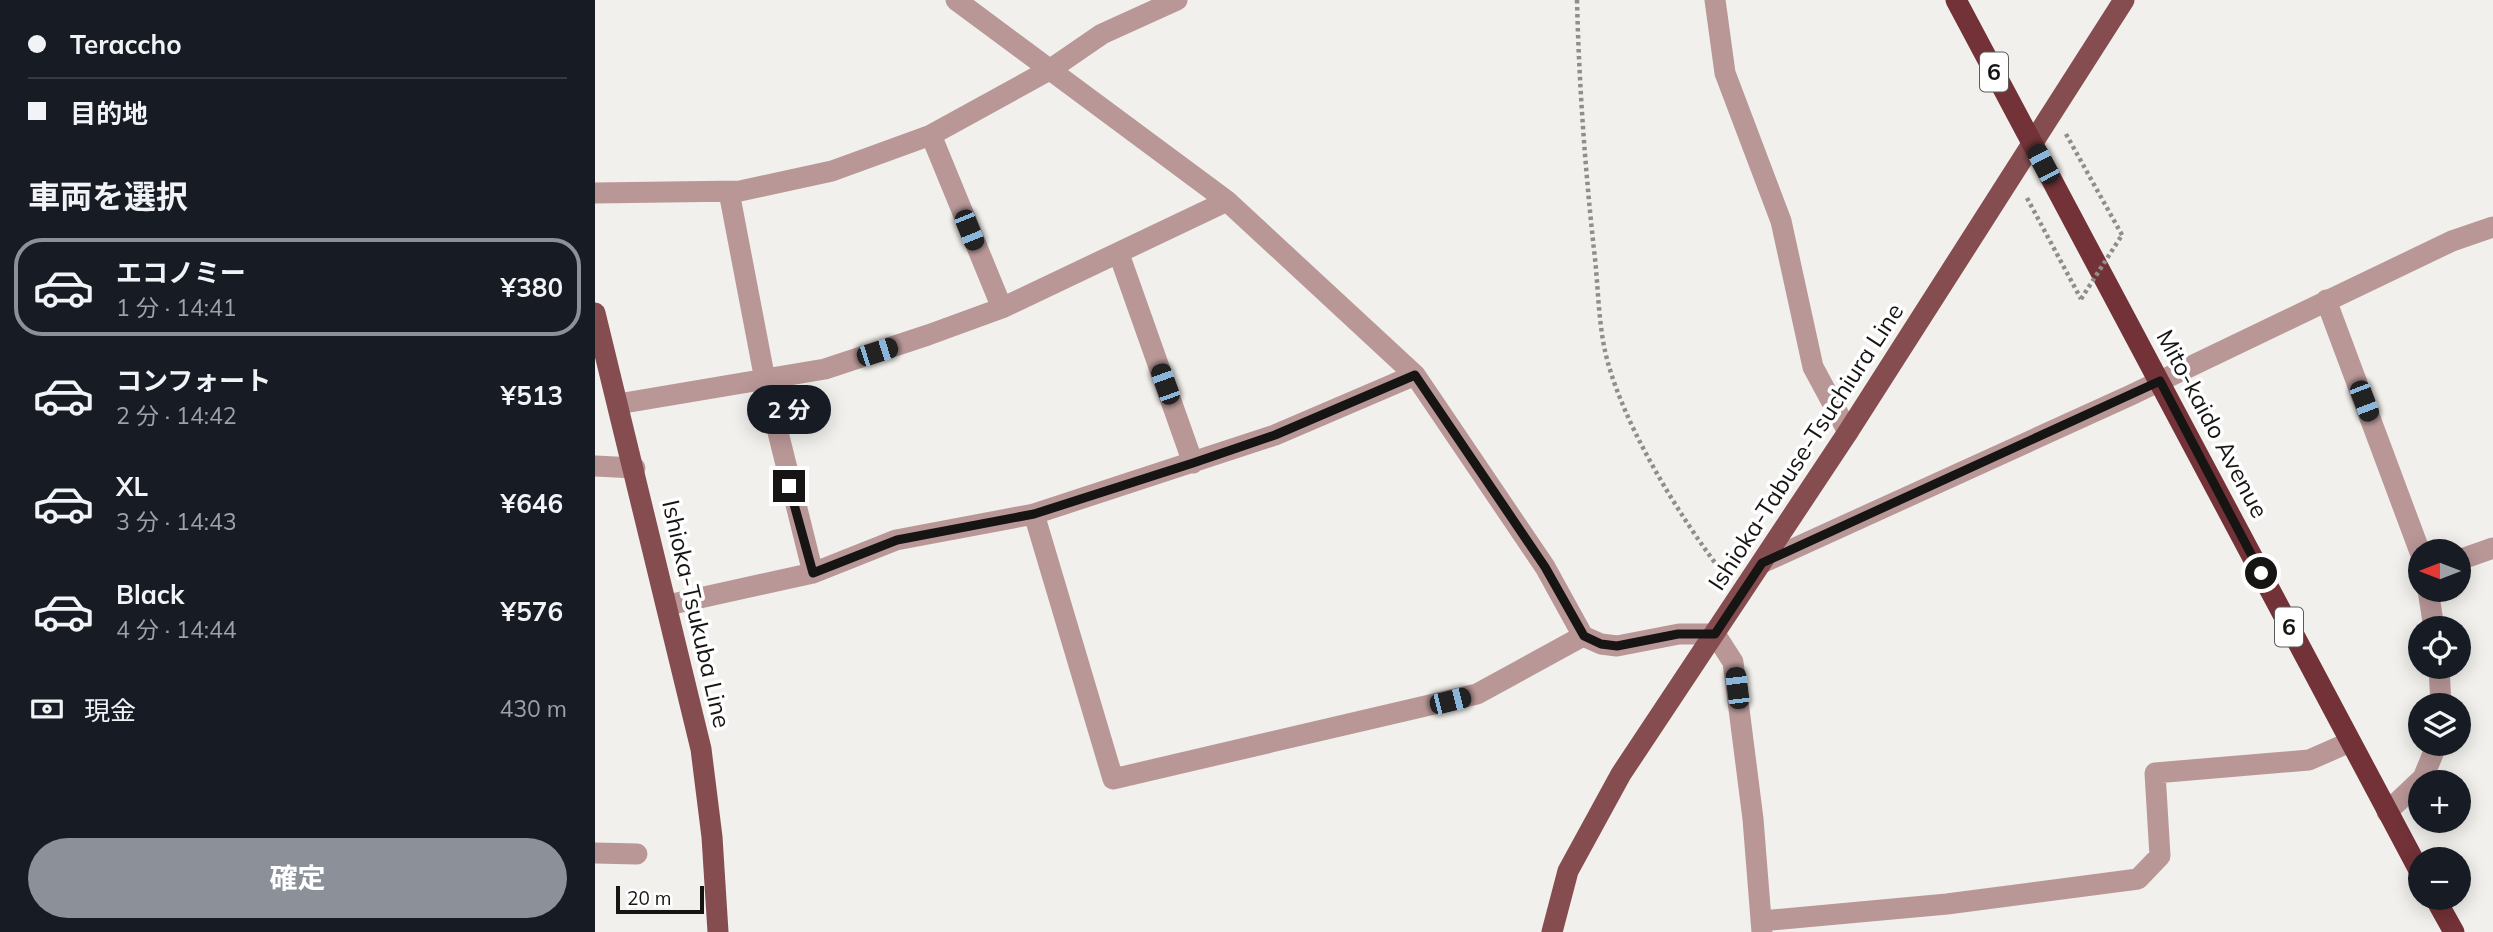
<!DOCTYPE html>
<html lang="ja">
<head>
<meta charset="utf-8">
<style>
	:root { --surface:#171b24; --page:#20242c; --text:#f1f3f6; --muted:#9ea1a6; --line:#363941; --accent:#8c9099 }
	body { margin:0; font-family:Mulish,"Noto Sans JP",sans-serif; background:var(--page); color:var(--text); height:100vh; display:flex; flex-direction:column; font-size:26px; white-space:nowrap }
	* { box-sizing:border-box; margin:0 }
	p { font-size:23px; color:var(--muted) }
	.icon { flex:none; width:38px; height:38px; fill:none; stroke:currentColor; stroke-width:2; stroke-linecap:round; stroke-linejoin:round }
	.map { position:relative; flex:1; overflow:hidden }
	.details { display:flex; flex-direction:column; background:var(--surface); width:595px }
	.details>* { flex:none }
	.guide { display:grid; align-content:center; height:154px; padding:0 28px; background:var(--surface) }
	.needle { width:46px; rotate:270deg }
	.buttons { position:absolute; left:1813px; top:539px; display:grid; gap:14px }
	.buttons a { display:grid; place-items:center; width:63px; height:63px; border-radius:50%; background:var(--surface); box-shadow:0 4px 18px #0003; font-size:35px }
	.scale { position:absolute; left:21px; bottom:18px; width:88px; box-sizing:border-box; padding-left:7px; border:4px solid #161514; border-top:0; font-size:19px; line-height:24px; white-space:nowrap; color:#161514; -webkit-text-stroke:5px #fff; paint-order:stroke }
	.end { position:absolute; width:32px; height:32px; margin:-16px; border:9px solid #161514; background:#fff; box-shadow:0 0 0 4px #fff }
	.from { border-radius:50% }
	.bubble { position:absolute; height:49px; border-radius:24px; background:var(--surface); box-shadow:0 4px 18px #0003; font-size:23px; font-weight:700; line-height:49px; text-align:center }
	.car { position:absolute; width:21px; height:42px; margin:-21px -10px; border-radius:9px; box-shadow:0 0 5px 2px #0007; background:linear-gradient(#222 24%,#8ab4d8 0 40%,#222 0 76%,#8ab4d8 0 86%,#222 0) }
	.guide b { display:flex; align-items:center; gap:24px; height:66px; font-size:26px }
	.guide b+b { border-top:2px solid var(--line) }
	.guide i { width:18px; height:18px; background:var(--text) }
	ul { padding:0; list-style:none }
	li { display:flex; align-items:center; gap:21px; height:98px; margin:0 14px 10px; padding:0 14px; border:4px solid transparent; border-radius:28px }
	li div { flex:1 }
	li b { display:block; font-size:26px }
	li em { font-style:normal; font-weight:700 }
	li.current { border-color:var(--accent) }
	li>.icon { width:63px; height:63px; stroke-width:1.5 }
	h2 { padding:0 28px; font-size:32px; line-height:84px }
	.pay { display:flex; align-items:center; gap:18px; height:77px; padding:0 28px; font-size:26px }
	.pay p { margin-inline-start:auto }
	.cta { display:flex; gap:14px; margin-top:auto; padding:14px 28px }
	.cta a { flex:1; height:80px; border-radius:42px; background:var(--accent); color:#fff; font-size:28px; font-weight:700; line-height:80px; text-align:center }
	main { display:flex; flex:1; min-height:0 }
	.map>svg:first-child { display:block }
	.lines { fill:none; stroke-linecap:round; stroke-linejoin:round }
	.path { stroke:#8f8e8b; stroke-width:4.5; stroke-dasharray:3.5 3.5; stroke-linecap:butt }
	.minor { stroke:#b99797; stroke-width:21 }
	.major { stroke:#864d50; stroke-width:21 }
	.highway { stroke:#723237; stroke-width:21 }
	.path-bridge { stroke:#8f8e8b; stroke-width:4.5; stroke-dasharray:3.5 3.5; stroke-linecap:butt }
	.route { stroke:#161514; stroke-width:9 }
	.labels { text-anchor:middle; stroke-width:7; stroke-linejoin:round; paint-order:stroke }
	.shield { fill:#fff; stroke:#5c5b5a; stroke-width:2 }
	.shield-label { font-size:23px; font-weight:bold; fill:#161514 }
	.street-label { font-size:24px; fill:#161514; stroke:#fff }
</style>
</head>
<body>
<main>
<section class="details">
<div class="guide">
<b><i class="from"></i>Teraccho</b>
<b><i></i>目的地</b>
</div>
<h2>車両を選択</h2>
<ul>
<li class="current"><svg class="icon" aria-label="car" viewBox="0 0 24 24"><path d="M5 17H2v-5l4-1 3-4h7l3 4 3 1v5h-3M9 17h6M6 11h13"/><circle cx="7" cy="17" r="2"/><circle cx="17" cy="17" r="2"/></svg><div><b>エコノミー</b><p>1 分 · 14:41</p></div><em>¥380</em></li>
<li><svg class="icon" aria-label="car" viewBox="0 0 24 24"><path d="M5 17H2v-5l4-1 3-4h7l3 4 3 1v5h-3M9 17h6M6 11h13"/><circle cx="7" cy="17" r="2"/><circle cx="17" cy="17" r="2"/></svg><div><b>コンフォート</b><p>2 分 · 14:42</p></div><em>¥513</em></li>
<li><svg class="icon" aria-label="car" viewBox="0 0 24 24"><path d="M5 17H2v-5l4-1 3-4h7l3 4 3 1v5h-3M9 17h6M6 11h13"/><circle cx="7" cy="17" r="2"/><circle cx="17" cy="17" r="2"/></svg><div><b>XL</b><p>3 分 · 14:43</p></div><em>¥646</em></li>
<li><svg class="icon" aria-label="car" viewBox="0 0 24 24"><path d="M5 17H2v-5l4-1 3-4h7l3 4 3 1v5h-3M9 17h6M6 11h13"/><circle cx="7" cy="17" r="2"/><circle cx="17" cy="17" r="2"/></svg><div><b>Black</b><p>4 分 · 14:44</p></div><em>¥576</em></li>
</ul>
<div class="pay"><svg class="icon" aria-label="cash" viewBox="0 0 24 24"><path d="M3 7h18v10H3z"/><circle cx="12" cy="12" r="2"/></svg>現金<p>430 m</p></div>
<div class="cta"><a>確定</a></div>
</section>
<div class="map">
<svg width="1898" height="932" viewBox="0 0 1898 932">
	<rect width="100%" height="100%" fill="#f1f0ec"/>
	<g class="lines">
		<!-- path -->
		<path class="path" d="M982 0C984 84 990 167 999 250 1003 282 1003 315 1009 346 1023 418 1085 518 1130 576
			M1471 134 1527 235
			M1432 198 1486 299"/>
		<!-- minor -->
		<path class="minor" d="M361 0 632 201 820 375 950 567 988 636 1006 644 1022 646 1084 634H1120L1138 662 1158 819 1167 932
			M1120 0 1130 73 1186 221 1218 367 1253 432
			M336 135 407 308
			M134 192 170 380 218 573
			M0 193 145 191 237 171 336 135 456 69 507 34 582 0
			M524 254 598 463
			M1731 300 1825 552
			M23 404 230 369 333 335 407 308 632 201
			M0 466 40 468
			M439 514 518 779 882 694 988 636
			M1864 560 1898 548
			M1167 563 1536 395 1857 241 1898 227
			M1833 590 1839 628
			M73 605 218 573 301 540 439 514 680 435 820 375
			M1844 667 1846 705
			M1792 812 1828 778 1842 744
			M0 853 42 854
			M1166 921 1352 904 1543 879 1565 856 1560 773 1714 760 1755 742"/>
		<!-- major -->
		<path class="major" d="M0 313 106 749 117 837 123 932
			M957 932 973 871 1026 774 1253 432 1529 0"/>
		<!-- highway -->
		<path class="highway" d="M1361 0 1825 872
			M1840 898 1859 932"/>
		<!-- path-bridge -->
		<path class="path-bridge" d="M1486 299 1527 235"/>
	</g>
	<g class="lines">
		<!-- route -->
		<path class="route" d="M194 486 218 573 302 540 439 514 598 463 680 435 820 375 950 567 989 636 1006 644 1022 646 1083 634H1120L1167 563 1565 381 1666 573"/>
	</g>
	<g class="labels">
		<!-- shield labels -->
		<g class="shield">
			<rect x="1385" y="52.5" width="28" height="39" rx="5"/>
			<rect x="1680" y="607.5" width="28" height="39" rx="5"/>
		</g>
		<g class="shield-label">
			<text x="1399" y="80">6</text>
			<text x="1694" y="635">6</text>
		</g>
		<!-- street labels -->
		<g class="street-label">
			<text transform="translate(1617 424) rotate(62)" y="8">Mito-kaido Avenue</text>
			<text transform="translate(1211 447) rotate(-57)" y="8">Ishioka-Tabuse-Tsuchiura Line</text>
			<text transform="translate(101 614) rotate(77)" y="8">Ishioka-Tsukuba Line</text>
		</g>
	</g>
</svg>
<div class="buttons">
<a><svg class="needle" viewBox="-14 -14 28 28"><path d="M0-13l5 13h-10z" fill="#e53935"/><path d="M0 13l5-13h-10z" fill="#9ea1a6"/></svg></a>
<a><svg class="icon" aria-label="locate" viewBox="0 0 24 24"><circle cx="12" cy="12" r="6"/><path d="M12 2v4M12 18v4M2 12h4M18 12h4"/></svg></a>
<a><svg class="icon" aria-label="layers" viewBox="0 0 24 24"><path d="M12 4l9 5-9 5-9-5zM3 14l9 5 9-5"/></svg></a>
<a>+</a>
<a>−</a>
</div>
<div class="scale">20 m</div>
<i class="end from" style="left:1666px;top:573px"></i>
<i class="end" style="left:194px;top:486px"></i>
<div class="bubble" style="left:152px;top:385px;width:84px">2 分</div>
<i class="car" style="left:1448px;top:164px;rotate:332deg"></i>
<i class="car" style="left:374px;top:230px;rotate:158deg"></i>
<i class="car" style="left:282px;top:352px;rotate:72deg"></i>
<i class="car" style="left:570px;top:384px;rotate:340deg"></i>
<i class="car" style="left:1769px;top:401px;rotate:159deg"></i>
<i class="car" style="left:1142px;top:688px;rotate:353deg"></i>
<i class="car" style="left:855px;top:701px;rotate:76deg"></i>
</div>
</main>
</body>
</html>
